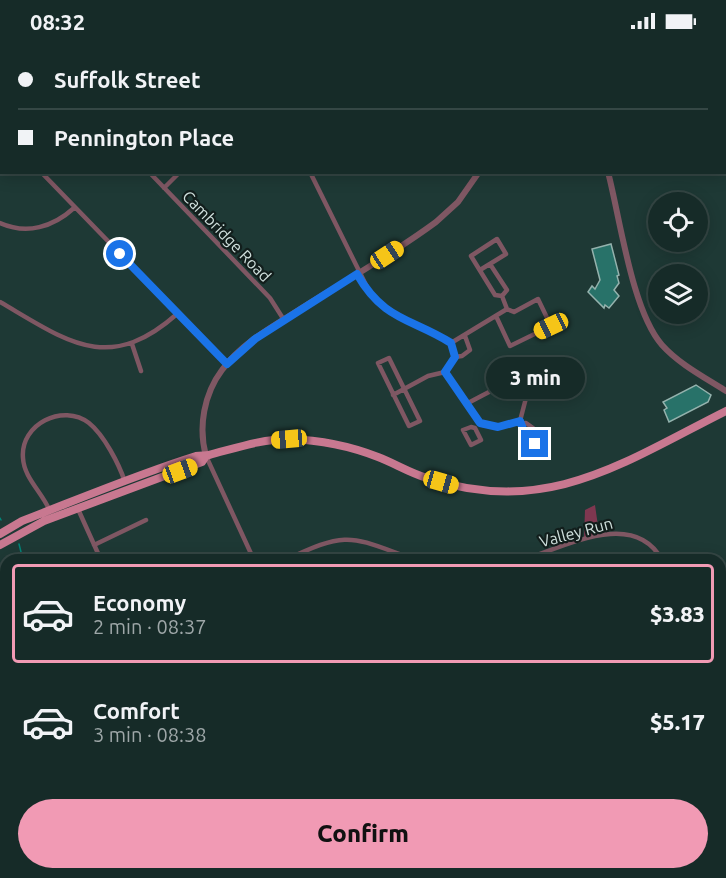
<!DOCTYPE html>
<html lang="en">
<head>
<meta charset="utf-8">
<style>
	:root { --surface:#162b28; --page:#1f3330; --text:#f1f3f6; --muted:#9ea7a8; --line:#354745; --accent:#f19ab4 }
	body { margin:0; font-family:Ubuntu,sans-serif; background:var(--page); color:var(--text); height:100vh; display:flex; flex-direction:column; font-size:22px; white-space:nowrap }
	* { box-sizing:border-box; margin:0 }
	p { font-size:20px; color:var(--muted) }
	.icon { flex:none; width:33px; height:33px; fill:none; stroke:currentColor; stroke-width:2; stroke-linecap:round; stroke-linejoin:round }
	.map { position:relative; flex:1; overflow:hidden }
	.drawer { position:absolute; left:0px; top:512px; width:726px; height:326px; display:flex; flex-direction:column; background:var(--surface); border-radius:18px 18px 0 0; box-shadow:0 3px 15px #0003,0 0 0 2px var(--line) }
	.drawer>* { flex:none }
	.top-card { position:absolute; left:0px; top:0px; width:726px; height:132px; box-shadow:0 3px 15px #0003,0 0 0 2px var(--line); display:grid; align-content:center; height:132px; padding:0 18px; background:var(--surface) }
	.tools { position:absolute; left:648px; top:150px; display:grid; gap:12px }
	.tools a { display:grid; place-items:center; width:60px; height:60px; border-radius:50%; background:var(--surface); box-shadow:0 3px 15px #0003,0 0 0 2px var(--line); font-size:30px }
	.end { position:absolute; width:27px; height:27px; margin:-14px; border:8px solid #1a73e8; background:#fff; box-shadow:0 0 0 3px #fff }
	.from { border-radius:50% }
	.bubble { position:absolute; height:42px; border-radius:21px; background:var(--surface); box-shadow:0 3px 15px #0003,0 0 0 2px var(--line); font-size:20px; font-weight:800; line-height:42px; text-align:center }
	.car { position:absolute; width:18px; height:36px; margin:-18px -9px; border-radius:8px; box-shadow:0 0 4px 2px #0007; background:linear-gradient(#f5c518 24%,#345 0 40%,#f5c518 0 76%,#345 0 86%,#f5c518 0) }
	.top-card b { display:flex; align-items:center; gap:21px; height:57px; font-size:22px }
	.top-card b+b { border-top:2px solid var(--line) }
	.top-card i { width:15px; height:15px; background:var(--text) }
	ul { padding:10px 0 0; list-style:none }
	li { display:flex; align-items:center; gap:18px; height:99px; margin:0 12px 9px; padding:0 6px; border:3px solid transparent; border-radius:6px }
	li div { flex:1 }
	li b { display:block; font-size:22px }
	li em { font-style:normal; font-weight:800 }
	li.active { border-color:var(--accent) }
	li>.icon { width:54px; height:54px; stroke-width:1.5 }
	.action { display:flex; gap:12px; margin-top:auto; padding:12px 18px }
	.action a { flex:1; height:69px; border-radius:36px; background:var(--accent); color:#111; font-size:24px; font-weight:800; line-height:69px; text-align:center }
	.status { display:flex; justify-content:space-between; align-items:center; height:42px; padding:0 30px; background:var(--surface); direction:ltr }
	.status svg { height:16px; fill:currentColor }
	.map>svg:first-child { display:block }
	.green { fill:#7f3750 }
	.lines { fill:none; stroke-linecap:round; stroke-linejoin:round }
	.stream { stroke:#008579; stroke-width:1.5 }
	.building { fill:#287269; stroke:#94b2ad; stroke-width:1.5 }
	.minor { stroke:#7f5763; stroke-width:4.5 }
	.tertiary { stroke:#7f5763; stroke-width:6 }
	.primary { stroke:#c87890; stroke-width:8 }
	.route { stroke:#1a73e8; stroke-width:8 }
	.labels { text-anchor:middle; stroke-width:4.5; stroke-linejoin:round; paint-order:stroke }
	.street-label { font-size:16px; fill:#d0e0dd; stroke:#121e1c }
</style>
</head>
<body>
<div class="status"><b>08:32</b><svg viewBox="0 0 49 12"><path d="M0 12V9h3v3zM5 12V6h3v6zM10 12V3h3v9zM15 12V0h3v12zM26 1h20v11H26zM47 4h2v5h-2z"/></svg></div>
<div class="map">
<svg width="726" height="836" viewBox="0 0 726 836">
	<rect width="100%" height="100%" fill="#1e3935"/>
	<!-- green -->
	<path class="green" d="M595 463 599 491 584 496 585 468Z"/>
	<g class="lines">
		<!-- stream -->
		<path class="stream" d="M202 0 203 2
			M0 476 1 478
			M19 502 23 518
			M238 831 239 836"/>
	</g>
	<!-- building -->
	<path class="building" d="M611 202 619 233 617 234 619 241 614 248 619 254 609 266 605 263 604 266 588 250 592 244 595 247 600 238 592 207Z
		M696 343 711 353 708 360 669 380 664 368 667 366 663 360Z"/>
	<g class="lines">
		<!-- minor -->
		<path class="minor" d="M66 0 67 2
			M249 0 250 2
			M482 0 484 2
			M159 2 163 0
			M0 60 2 62
			M41 130 227 322
			M149 130 270 256 284 278
			M310 130 369 249C392 276 422 283 451 301L455 315 445 330
			M164 146 180 130
			M0 181C27 193 53 185 74 166
			M480 228 506 212 497 197 471 214 495 253 502 254 507 248 490 222
			M0 260C67 299 108 333 177 272
			M496 274 510 304 551 284 538 257 514 270 507 267 502 254
			M451 301 507 267
			M132 302 141 329
			M455 315 462 314 470 308 465 294
			M389 316 420 379 409 384 378 321Z
			M445 330 483 383 498 385 520 379 522 382
			M393 353 428 334 445 330
			M468 361 508 340 515 341 526 356 520 379
			M526 381 533 386 540 399 530 405 522 391V382Z
			M471 385 475 386 481 398 471 403 463 388Z
			M206 414 254 518
			M78 467 101 518
			M50 469C42 450 24 436 23 416 20 382 63 361 89 381 104 393 119 422 125 440
			M94 503 146 478
			M286 518C350 487 351 495 416 518
			M523 518C564 505 634 466 662 518
			M0 642 3 657 0 675
			M0 746 6 744
			M0 754 6 766
			M40 831 43 836
			M179 831 181 836
			M384 831V836
			M186 836 196 831"/>
		<!-- tertiary -->
		<path class="tertiary" d="M549 2V0
			M608 130C620 176 632 269 662 303 679 322 704 335 726 349
			M206 414C198 385 204 352 222 328 242 300 277 282 305 264 349 237 394 211 436 180L458 160 479 130"/>
		<!-- primary -->
		<path class="primary" d="M0 492 22 479C79 457 138 432 196 414 201 413 205 414 209 413 236 406 262 397 289 397 319 398 350 404 378 415 394 421 410 431 427 436 547 476 624 420 726 369
			M0 503 44 479 202 420 206 414"/>
	</g>
	<g class="lines">
		<!-- route -->
		<path class="route" d="M120 212 227 322 255 297 357 232C384 279 411 276 451 301L455 315 445 330 480 381 498 385 520 379 530 405 535 402"/>
	</g>
	<g class="labels">
		<!-- street labels -->
		<g class="street-label">
			<text transform="translate(227 194) rotate(46)" y="6">Cambridge Road</text>
			<text transform="translate(576 490) rotate(-15)" y="6">Valley Run</text>
		</g>
	</g>
</svg>
<div class="tools">
<a><svg class="icon" aria-label="locate" viewBox="0 0 24 24"><circle cx="12" cy="12" r="6"/><path d="M12 2v4M12 18v4M2 12h4M18 12h4"/></svg></a>
<a><svg class="icon" aria-label="layers" viewBox="0 0 24 24"><path d="M12 4l9 5-9 5-9-5zM3 14l9 5 9-5"/></svg></a>
</div>
<i class="end from" style="left:120px;top:212px"></i>
<i class="end" style="left:535px;top:402px"></i>
<div class="bubble" style="left:486px;top:315px;width:99px">3 min</div>
<i class="car" style="left:387px;top:213px;rotate:57deg"></i>
<i class="car" style="left:551px;top:284px;rotate:245deg"></i>
<i class="car" style="left:289px;top:397px;rotate:265deg"></i>
<i class="car" style="left:180px;top:429px;rotate:70deg"></i>
<i class="car" style="left:441px;top:440px;rotate:106deg"></i>
<div class="top-card">
<b><i class="from"></i>Suffolk Street</b>
<b><i></i>Pennington Place</b>
</div>
<section class="drawer">
<ul>
<li class="active"><svg class="icon" aria-label="car" viewBox="0 0 24 24"><path d="M5 17H2v-5l4-1 3-4h7l3 4 3 1v5h-3M9 17h6M6 11h13"/><circle cx="7" cy="17" r="2"/><circle cx="17" cy="17" r="2"/></svg><div><b>Economy</b><p>2 min · 08:37</p></div><em>$3.83</em></li>
<li><svg class="icon" aria-label="car" viewBox="0 0 24 24"><path d="M5 17H2v-5l4-1 3-4h7l3 4 3 1v5h-3M9 17h6M6 11h13"/><circle cx="7" cy="17" r="2"/><circle cx="17" cy="17" r="2"/></svg><div><b>Comfort</b><p>3 min · 08:38</p></div><em>$5.17</em></li>
</ul>
<div class="action"><a>Confirm</a></div>
</section>
</div>
</body>
</html>
